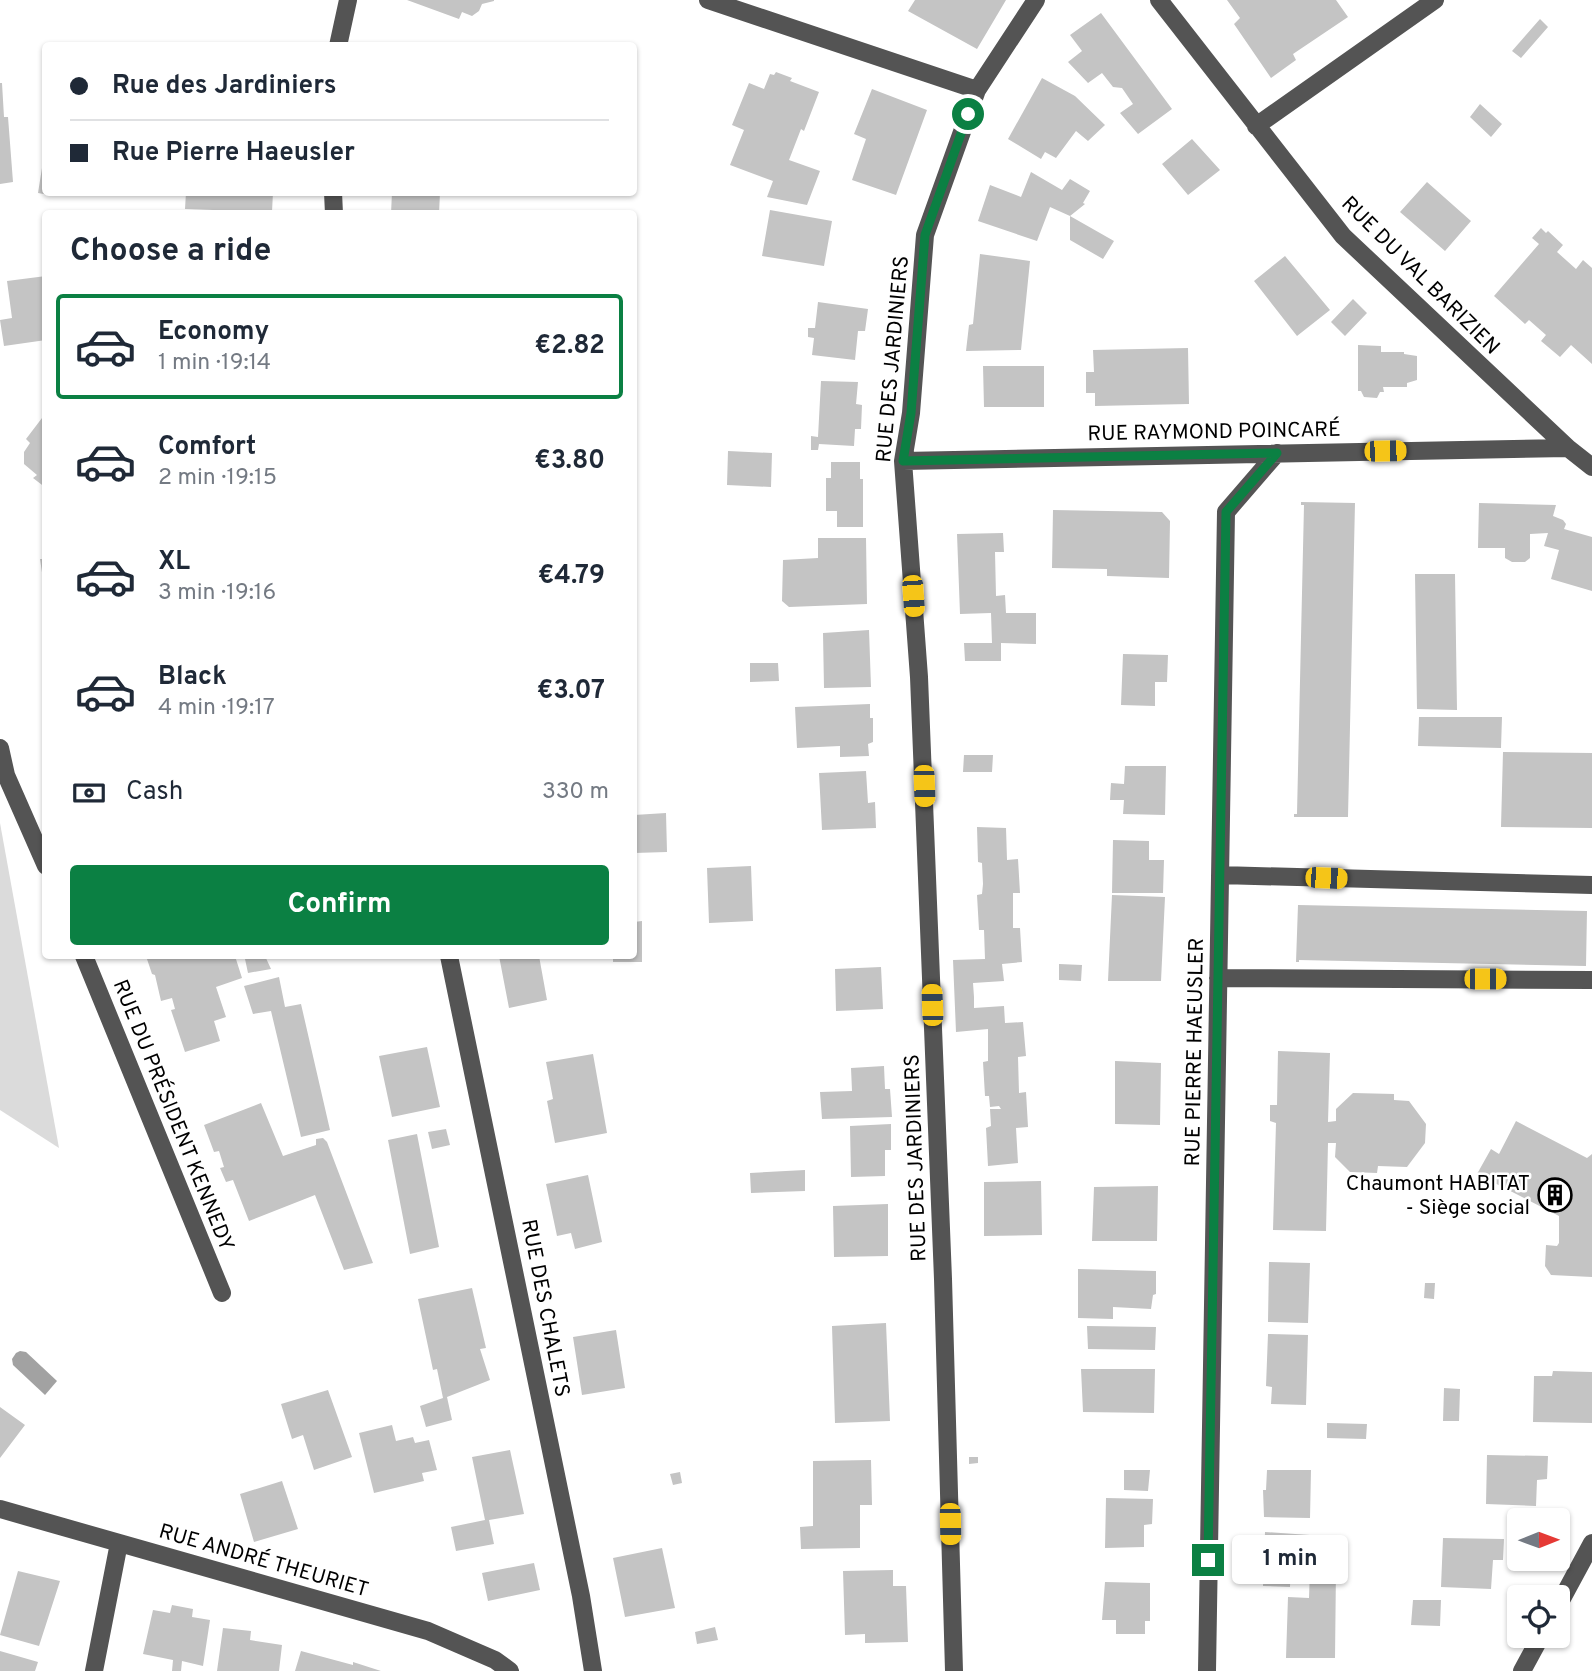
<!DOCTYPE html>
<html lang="en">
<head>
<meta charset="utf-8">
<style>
	:root { --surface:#fff; --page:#f2f2f3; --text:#1f2937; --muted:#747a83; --line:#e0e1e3; --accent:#0b8043 }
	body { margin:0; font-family:Overpass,sans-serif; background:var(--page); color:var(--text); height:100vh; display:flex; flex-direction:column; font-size:26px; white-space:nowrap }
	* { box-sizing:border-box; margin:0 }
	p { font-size:23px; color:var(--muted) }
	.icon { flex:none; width:38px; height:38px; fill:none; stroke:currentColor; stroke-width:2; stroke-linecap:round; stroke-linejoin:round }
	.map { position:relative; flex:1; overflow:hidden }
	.sheet { position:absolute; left:42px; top:210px; width:595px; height:749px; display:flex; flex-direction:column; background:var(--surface); border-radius:7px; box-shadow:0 2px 5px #0004 }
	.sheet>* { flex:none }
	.banner { position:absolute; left:42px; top:42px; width:595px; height:154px; border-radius:7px; box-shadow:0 2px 5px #0004; display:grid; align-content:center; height:154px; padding:0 28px; background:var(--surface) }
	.needle { width:46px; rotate:89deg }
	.buttons { position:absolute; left:1507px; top:1508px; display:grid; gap:14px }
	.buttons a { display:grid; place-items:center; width:63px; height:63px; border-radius:7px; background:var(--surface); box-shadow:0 2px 5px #0004; font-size:35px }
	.end { position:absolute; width:32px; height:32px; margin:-16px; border:9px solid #0b8043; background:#fff; box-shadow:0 0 0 4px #fff }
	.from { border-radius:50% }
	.bubble { position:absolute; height:49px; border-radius:7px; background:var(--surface); box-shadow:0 2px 5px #0004; font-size:23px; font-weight:700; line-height:49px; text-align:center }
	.car { position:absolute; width:21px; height:42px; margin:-21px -10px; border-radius:9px; box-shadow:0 0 5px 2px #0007; background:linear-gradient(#f5c518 24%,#345 0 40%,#f5c518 0 76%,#345 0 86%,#f5c518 0) }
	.banner b { display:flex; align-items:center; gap:24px; height:66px; font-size:26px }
	.banner b+b { border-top:2px solid var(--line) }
	.banner i { width:18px; height:18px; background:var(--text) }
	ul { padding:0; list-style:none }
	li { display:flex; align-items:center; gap:21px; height:105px; margin:0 14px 10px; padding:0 14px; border:4px solid transparent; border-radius:7px }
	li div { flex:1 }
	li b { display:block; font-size:26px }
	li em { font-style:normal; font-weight:700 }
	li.current { border-color:var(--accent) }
	li>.icon { width:63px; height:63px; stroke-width:1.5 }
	h2 { padding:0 28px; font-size:32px; line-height:84px }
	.pay { display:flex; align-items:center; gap:18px; height:77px; padding:0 28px; font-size:26px }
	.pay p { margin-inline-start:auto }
	.button { display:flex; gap:14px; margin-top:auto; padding:14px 28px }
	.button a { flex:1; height:80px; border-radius:7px; background:var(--accent); color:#fff; font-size:28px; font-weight:700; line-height:80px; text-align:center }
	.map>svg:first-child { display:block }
	.green { fill:#dbdbdb }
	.water { fill:#a2a2a2 }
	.building { fill:#c4c4c4 }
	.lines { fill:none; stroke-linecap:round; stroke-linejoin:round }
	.minor { stroke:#545454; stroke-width:18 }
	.route { stroke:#0b8043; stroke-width:9 }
	.labels { text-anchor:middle; stroke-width:5; stroke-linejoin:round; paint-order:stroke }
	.street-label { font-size:21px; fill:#000; stroke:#fff }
	.poi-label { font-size:21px; fill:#000; stroke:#fff; text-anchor:end }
</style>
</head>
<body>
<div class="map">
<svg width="1592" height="1671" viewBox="0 0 1592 1671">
	<rect width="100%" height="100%" fill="#fff"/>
	<!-- green -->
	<path class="green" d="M0 823 59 1148 0 1110Z"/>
	<!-- water -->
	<path class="water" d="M20 1351 26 1352 57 1381 45 1395 13 1365 12 1359 16 1353Z"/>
	<!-- building -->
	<path class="building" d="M407 0H494V1L482 4 479 11 472 16 462 12 459 19Z
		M915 0H1006L977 49 908 11Z
		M1227 0H1336L1348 17 1293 54 1296 60 1271 78 1234 24 1240 18Z
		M1101 13 1172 109 1138 134 1120 113 1133 104 1122 88 1113 87 1102 73 1088 83 1068 62 1082 51 1070 35Z
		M1540 19 1548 27 1521 58 1512 51Z
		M776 72 792 78 790 81 819 92 804 131 801 129 789 160 820 171 807 205 767 197 773 181 730 165 744 130 732 125 749 83 764 89 770 74 774 75Z
		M1042 78 1075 96 1105 125 1088 141 1076 131 1056 158 1045 152 1041 159 1008 139Z
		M0 83H2L4 117H8L13 182 0 184Z
		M872 89 927 110 896 195 852 180 866 139 854 134Z
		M1480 104 1502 124 1491 137 1470 117Z
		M1192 139 1220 170 1188 195 1162 164Z
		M42 168 46 169V192H55V196L38 193Z
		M1031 172 1062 190 1070 179 1090 191 1083 203 1085 204 1070 216 1114 241 1103 259 1070 240V216L1050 207 1037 241 978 221 990 185 1021 197Z
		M1427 182 1471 221 1445 251 1400 212Z
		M186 192H273L272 212 185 209Z
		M392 192H440L439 214H391Z
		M770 210 832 221 824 266 762 256Z
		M1541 228 1546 233 1548 231 1563 245 1557 252 1576 269 1583 260 1592 268V364L1571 345 1560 357 1541 341 1546 335 1529 320 1525 324 1494 296 1539 244 1532 238Z
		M980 254 1030 261 1021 350 966 351 969 325 973 324Z
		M1285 256 1330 310 1297 336 1254 281Z
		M46 276V340L4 346 0 320 12 318 7 281Z
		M1353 299 1367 313 1345 336 1331 322Z
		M818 302 868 309 865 331H858L855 360 812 355 814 338 808 337V328H815Z
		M1358 345 1381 346V352H1404V354L1417 356V380L1407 383V387H1383L1384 392H1380L1377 398 1364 397 1361 391H1358Z
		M1188 348 1189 404 1095 406V393H1086V372H1094L1093 350Z
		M983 366H1044V407H984Z
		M821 381 858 382 856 404 862 405 861 429H855L854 446 819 444 818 450H811V436L818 437Z
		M42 418 46 421V488L33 478 37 475 24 464V452L30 443 26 439Z
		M728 451 772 453 771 487 727 485Z
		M831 462H860V479H863V527H837V511H826V478H831Z
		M1301 502 1355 503 1348 817H1294V814H1297L1304 505H1301Z
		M1479 503 1556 505 1553 516 1563 520 1566 524 1564 529 1592 537V591L1551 579 1559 550 1544 546 1548 533 1530 534V558L1525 562H1512L1505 558V548H1478Z
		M1053 510 1162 512 1170 521 1169 578 1107 576V569L1052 568Z
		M1003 533 1004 552H995L996 596 1005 595 1006 613H1036V644L1001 643V661H965L964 643H992L991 613 960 614 957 534Z
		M818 538H866L867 604 789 607 782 601 783 560 818 558Z
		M40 559H46V586H44Z
		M1415 574H1455L1457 710 1417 709Z
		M869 630 871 687 824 688 823 633Z
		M1123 654 1168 655 1167 682H1155V706L1121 705Z
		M750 663H778L779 681 750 682Z
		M870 704V718H873V742L868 744 869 756 840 757V746L797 748 795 707Z
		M1419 717H1502L1501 748 1418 746Z
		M1503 752 1592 753V828L1501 827Z
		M964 755H993L992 772H963Z
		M1125 766H1166L1165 815 1123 814 1124 800H1110L1111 783 1124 784Z
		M866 771 868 803 875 802 876 828 822 830 819 773Z
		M666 813 667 852 634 853V815Z
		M977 827 1006 828 1007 860 1018 859 1020 893H1013V928H1020L1022 962 1002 964 1004 981 973 983 974 997V1008L1004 1006 1005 1023 1023 1022 1026 1056 1018 1057 1019 1093 1026 1092 1028 1127 1016 1128 1018 1163 988 1166 986 1128 991 1126 990 1109H1001L999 1106 990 1107 989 1096H985L983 1062 988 1061V1029L956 1032 953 960 985 959 984 930H979L977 895 982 894 983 884 982 863 978 862Z
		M1113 840 1149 841V860H1164L1163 893H1112Z
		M751 866 753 921 709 923 707 868Z
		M1112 895 1165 897 1161 981H1108Z
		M1298 905 1587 911 1586 966 1299 960V962H1296Z
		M642 921V962H613V956H634V922Z
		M146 956H235L242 978 216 987 226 1017 214 1021 220 1041 185 1052 171 1010 175 1009 172 998 161 1001 155 975 152 974Z
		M241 956H265L271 969 248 973 245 959Z
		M499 956H539L547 1000 509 1008Z
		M1059 964 1082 965 1081 981 1059 980Z
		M881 967 883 1009 836 1011 835 969Z
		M279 977 285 1007 301 1004 330 1130 301 1137 271 1011 253 1014 244 986Z
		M427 1047 440 1107 392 1117 379 1056Z
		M1278 1051 1330 1053 1328 1122 1336 1121V1109L1353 1093 1394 1094V1100L1409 1101 1426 1124 1425 1143 1407 1167 1378 1166 1377 1173 1350 1172 1335 1157 1336 1143H1328L1326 1231 1273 1230 1276 1123 1270 1121V1105H1277Z
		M593 1054 607 1133 555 1143 547 1101 553 1099 546 1062Z
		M1115 1061 1161 1063 1160 1125 1115 1124Z
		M884 1066 885 1089H890L892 1117 822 1119 820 1092 852 1091 851 1068Z
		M261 1103 283 1156 316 1145V1139L323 1138 327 1142 373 1263 344 1270 315 1195 249 1221 233 1180 226 1182 220 1168 224 1167 219 1151 214 1152 204 1125Z
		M1516 1121 1587 1158 1592 1154V1277L1551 1275 1545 1266 1546 1245 1557 1246 1559 1243V1216L1477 1174 1491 1149 1499 1154Z
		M891 1124V1150H885V1176L851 1177 850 1126Z
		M446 1129 450 1145 432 1149 428 1132Z
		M417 1134 439 1247 410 1254 388 1140Z
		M805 1170V1191L751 1193 750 1173Z
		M588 1175 602 1242 575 1249 571 1233 557 1236 546 1184Z
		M1041 1181 1042 1235 984 1236V1182Z
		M1158 1186 1157 1241H1092L1094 1187Z
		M888 1204V1256L834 1257 833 1206Z
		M1269 1262 1310 1263 1308 1323 1268 1322Z
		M1078 1269 1156 1271V1294L1153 1295 1151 1309 1113 1307V1319L1078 1318Z
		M1425 1283H1435L1434 1299 1424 1298Z
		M472 1288 486 1348 480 1349 490 1380 447 1397 452 1420 426 1427 420 1406 443 1398 437 1369 433 1370 418 1299Z
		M886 1323 890 1421 835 1423 832 1326Z
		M1087 1326 1156 1327 1155 1350 1088 1349Z
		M616 1330 625 1388 582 1395 573 1337Z
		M1268 1334 1308 1335 1306 1405 1271 1404 1272 1387 1266 1386Z
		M1081 1369H1155L1154 1413 1083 1412Z
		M1553 1371 1592 1372V1423L1533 1422 1534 1376H1552Z
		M1444 1388 1460 1389 1459 1421H1443Z
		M328 1390 352 1457 314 1470 303 1435 292 1439 281 1404Z
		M0 1407 25 1425 0 1458Z
		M1327 1423 1367 1424 1366 1439 1327 1438Z
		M392 1425 396 1441 413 1437 415 1443 429 1440 437 1470 422 1473 424 1481 374 1493 359 1433Z
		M510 1450 524 1514 489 1520 494 1544 456 1551 451 1527 485 1520 472 1457Z
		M1487 1455 1548 1456 1547 1479 1537 1480 1536 1506 1486 1504Z
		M969 1457H978V1463L969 1464Z
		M871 1460 872 1505H860V1548L801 1549 800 1527 813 1526V1461Z
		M1124 1470H1150L1148 1491 1124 1490Z
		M1267 1470H1311L1310 1518 1264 1517 1263 1490H1266Z
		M680 1472 682 1483 673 1485 670 1474Z
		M282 1481 298 1529 254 1542 240 1494Z
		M1106 1498 1153 1499 1152 1524 1144 1525V1547L1105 1548Z
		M1265 1532 1310 1535 1309 1556H1291L1290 1587 1263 1586Z
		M1443 1538 1504 1539 1503 1560H1493L1491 1589 1441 1587Z
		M662 1548 675 1608 625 1617 613 1558Z
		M534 1563 540 1590 488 1601 482 1573Z
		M1336 1568 1335 1658H1286L1288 1597 1309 1598 1310 1569Z
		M893 1570V1586H906L908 1642 865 1643V1634L845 1635 843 1571Z
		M18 1571 60 1581 39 1646 0 1635Z
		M1105 1582 1150 1583V1621H1145V1634H1116V1620H1102Z
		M1413 1600H1441L1440 1626 1411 1625Z
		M172 1605 193 1609 192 1617 210 1620 203 1666 182 1661 181 1671H172L173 1660 143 1654 153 1610 170 1613Z
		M715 1627 718 1640 697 1644 695 1632Z
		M223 1628 251 1631 250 1640 282 1645 279 1671H217Z
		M0 1651 38 1662 35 1671H0Z
		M301 1651 353 1665V1662L381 1671H295Z"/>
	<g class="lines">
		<!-- minor -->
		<path class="minor" d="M708 0 977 90
			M1159 0 1343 236 1568 448 1592 467
			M338 46 348 0
			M1256 126 1435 0
			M333 192 334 214
			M903 461 1568 448
			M0 748 6 775 46 866
			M1220 875 1592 885
			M84 956 222 1293
			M449 956 581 1596 593 1671
			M1218 978 1592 980
			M0 1509 428 1631 495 1660 510 1671
			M1558 1606 1592 1543
			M94 1671 119 1543
			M954 1671 943 1279 919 677 903 461 911 413 925 235 977 90 1036 0
			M1207 1671 1226 512 1277 453
			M1522 1671 1541 1636"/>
	</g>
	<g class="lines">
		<!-- route -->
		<path class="route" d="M968 114 925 235 911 413 903 461 1277 453 1226 512 1208 1560"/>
	</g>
	<!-- icons -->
	<defs>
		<symbol id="building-ring" viewBox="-11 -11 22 22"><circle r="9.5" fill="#fff" stroke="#000" stroke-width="1.5"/><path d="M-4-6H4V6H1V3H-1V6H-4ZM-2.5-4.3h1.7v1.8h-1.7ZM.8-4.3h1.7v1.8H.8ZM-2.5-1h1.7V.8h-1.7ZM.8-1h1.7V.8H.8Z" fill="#000"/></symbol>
	</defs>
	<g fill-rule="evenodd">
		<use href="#building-ring" x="1536" y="1176" width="38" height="38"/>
	</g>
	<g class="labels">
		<!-- street labels -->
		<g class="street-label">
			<text transform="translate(1421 275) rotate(45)" y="7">RUE DU VAL BARIZIEN</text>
			<text transform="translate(892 359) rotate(-85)" y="7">RUE DES JARDINIERS</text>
			<text transform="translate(1214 431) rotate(-1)" y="7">RUE RAYMOND POINCARÉ</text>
			<text transform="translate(1194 1052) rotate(-89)" y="7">RUE PIERRE HAEUSLER</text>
			<text transform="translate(174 1115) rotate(68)" y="7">RUE DU PRÉSIDENT KENNEDY</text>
			<text transform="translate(915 1158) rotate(-92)" y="7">RUE DES JARDINIERS</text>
			<text transform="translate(546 1308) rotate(79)" y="7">RUE DES CHALETS</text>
			<text transform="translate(264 1560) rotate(16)" y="7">RUE ANDRÉ THEURIET</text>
		</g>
		<!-- poi labels -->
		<g class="poi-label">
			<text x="1530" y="1190">Chaumont HABITAT<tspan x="1530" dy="24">- Siège social</tspan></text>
		</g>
	</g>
</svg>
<div class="buttons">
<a><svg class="needle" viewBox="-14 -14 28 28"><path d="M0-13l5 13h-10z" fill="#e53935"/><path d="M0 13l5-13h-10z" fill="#747a83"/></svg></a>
<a><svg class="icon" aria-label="locate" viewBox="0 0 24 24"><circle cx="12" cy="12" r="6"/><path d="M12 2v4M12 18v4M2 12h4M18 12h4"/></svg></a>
</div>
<i class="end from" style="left:968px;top:114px"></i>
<i class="end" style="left:1208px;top:1560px"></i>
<div class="bubble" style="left:1232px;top:1535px;width:116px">1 min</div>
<i class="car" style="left:1385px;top:451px;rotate:89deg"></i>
<i class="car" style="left:913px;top:596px;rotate:176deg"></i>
<i class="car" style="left:924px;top:786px;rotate:178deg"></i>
<i class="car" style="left:1326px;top:878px;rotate:92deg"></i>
<i class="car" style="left:1485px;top:979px;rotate:90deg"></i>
<i class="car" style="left:932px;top:1005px;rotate:358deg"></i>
<i class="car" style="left:950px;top:1524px;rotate:179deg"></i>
<div class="banner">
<b><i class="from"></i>Rue des Jardiniers</b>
<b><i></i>Rue Pierre Haeusler</b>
</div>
<section class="sheet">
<h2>Choose a ride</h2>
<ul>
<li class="current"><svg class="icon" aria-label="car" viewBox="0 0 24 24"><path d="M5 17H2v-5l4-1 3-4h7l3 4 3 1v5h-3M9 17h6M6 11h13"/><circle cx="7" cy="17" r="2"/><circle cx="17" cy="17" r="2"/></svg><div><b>Economy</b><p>1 min · 19:14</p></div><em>€2.82</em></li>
<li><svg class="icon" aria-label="car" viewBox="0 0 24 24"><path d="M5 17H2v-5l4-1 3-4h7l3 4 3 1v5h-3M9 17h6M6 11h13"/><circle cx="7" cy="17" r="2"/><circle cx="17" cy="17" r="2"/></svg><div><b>Comfort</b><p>2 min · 19:15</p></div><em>€3.80</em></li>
<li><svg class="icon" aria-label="car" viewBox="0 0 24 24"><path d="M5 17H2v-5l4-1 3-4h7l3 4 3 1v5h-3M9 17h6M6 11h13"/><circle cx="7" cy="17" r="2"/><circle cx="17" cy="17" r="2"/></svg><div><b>XL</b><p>3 min · 19:16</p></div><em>€4.79</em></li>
<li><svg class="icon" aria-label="car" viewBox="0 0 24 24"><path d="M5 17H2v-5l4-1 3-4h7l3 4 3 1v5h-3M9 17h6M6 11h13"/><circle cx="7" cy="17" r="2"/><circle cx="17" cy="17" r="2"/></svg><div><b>Black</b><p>4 min · 19:17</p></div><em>€3.07</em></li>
</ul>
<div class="pay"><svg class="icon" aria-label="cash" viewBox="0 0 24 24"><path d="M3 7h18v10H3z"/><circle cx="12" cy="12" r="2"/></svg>Cash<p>330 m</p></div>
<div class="button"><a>Confirm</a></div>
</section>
</div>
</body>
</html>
